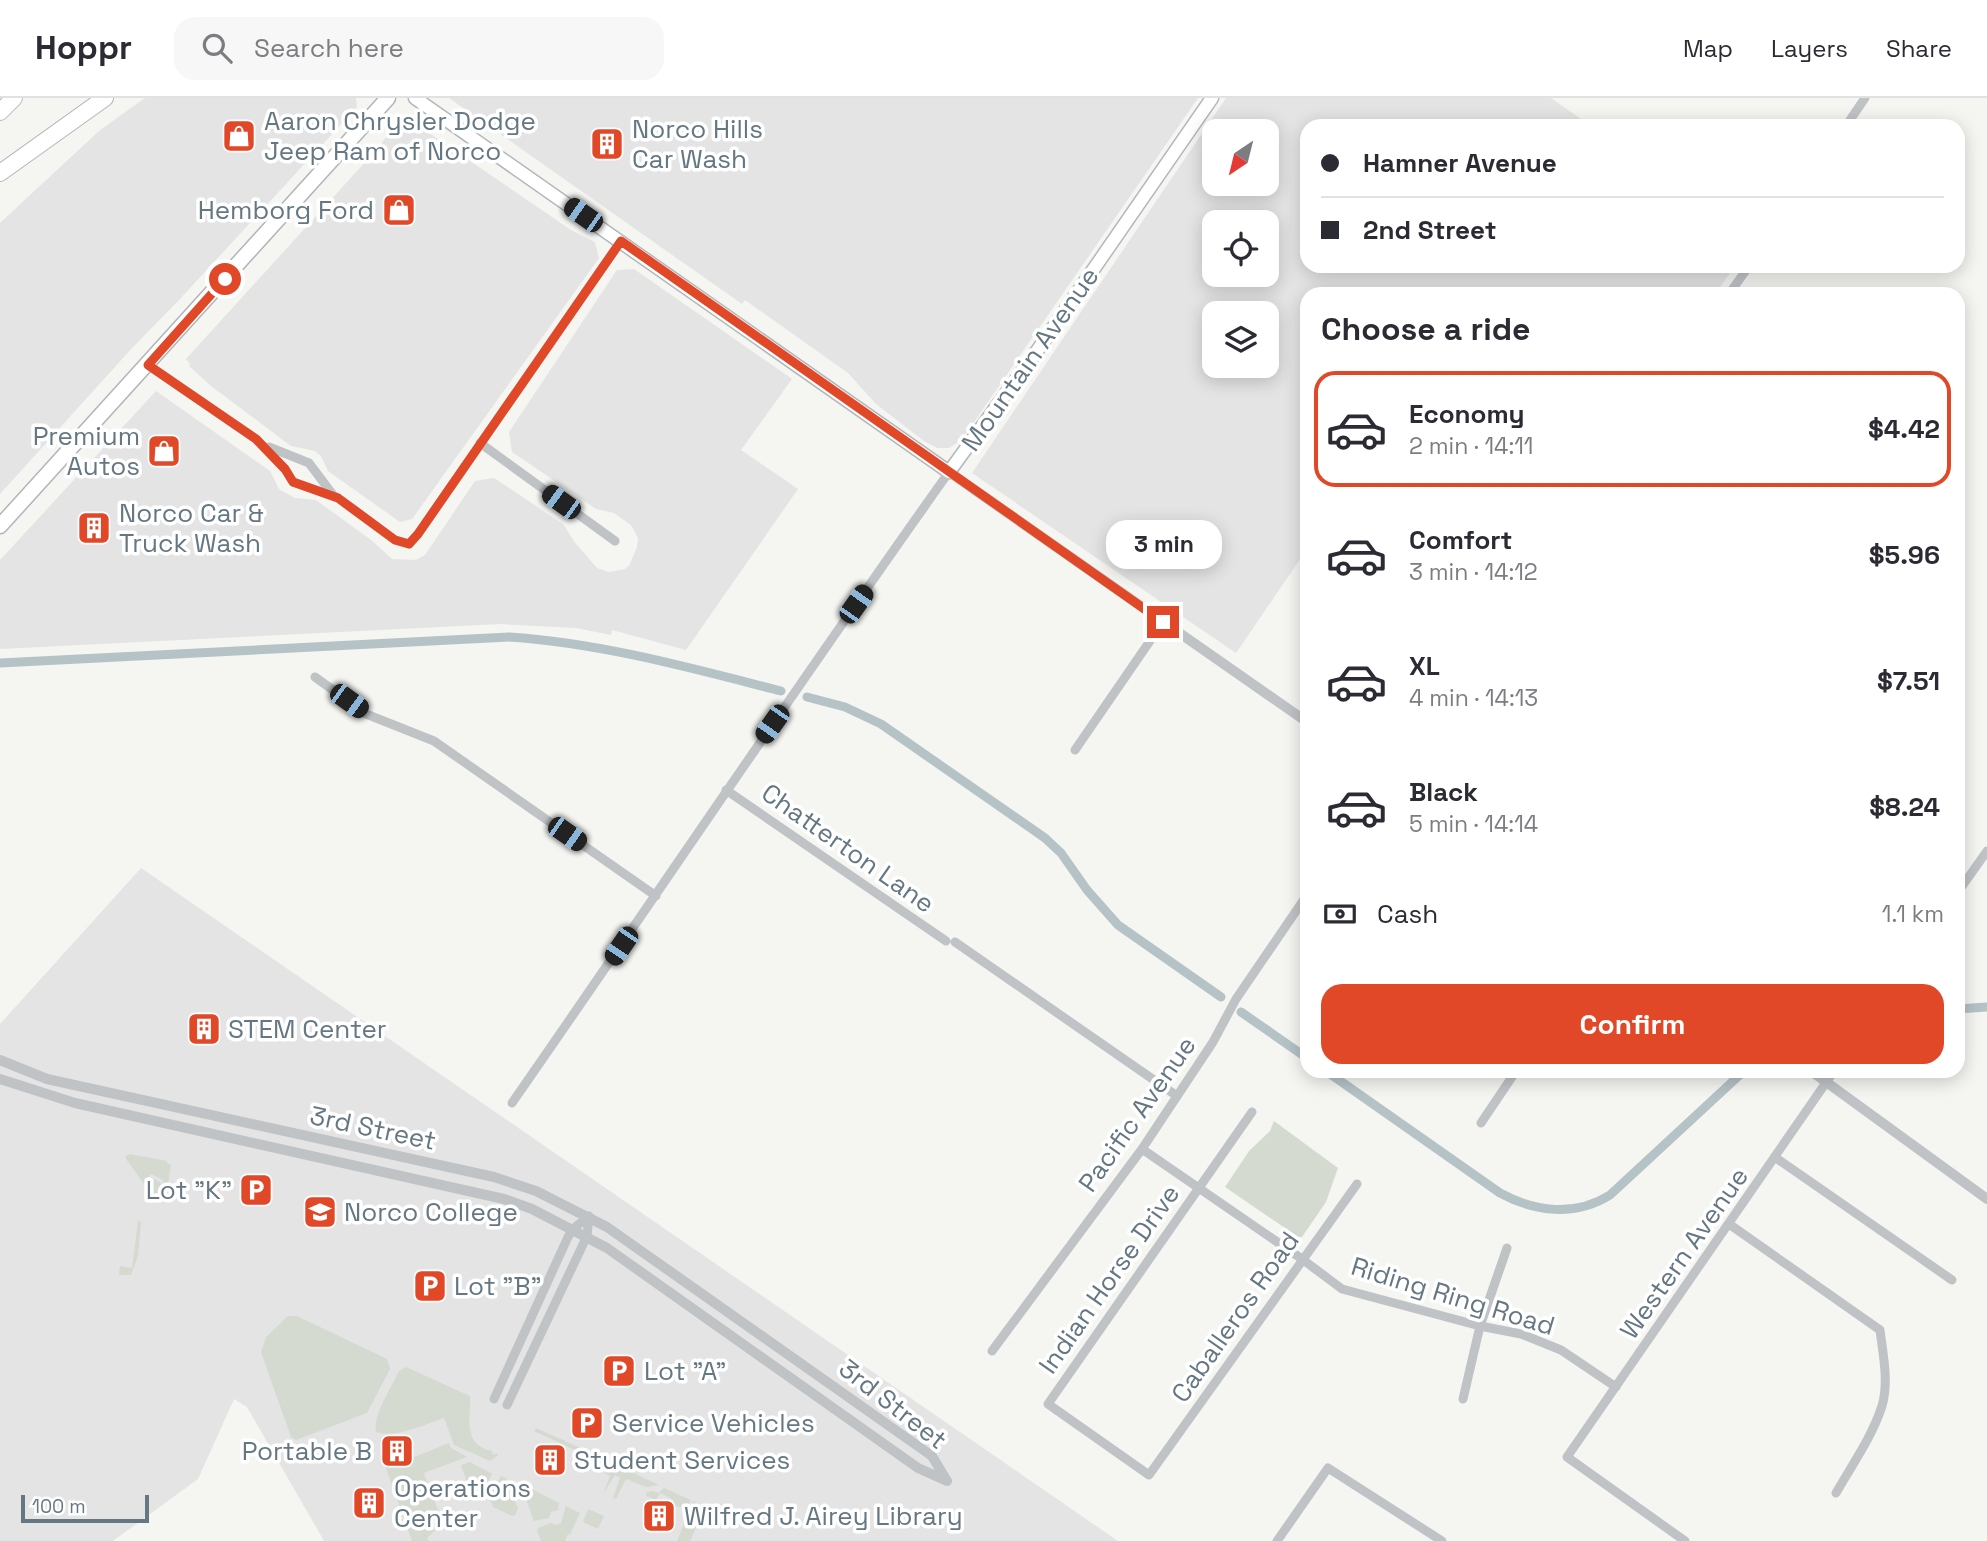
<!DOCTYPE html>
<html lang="en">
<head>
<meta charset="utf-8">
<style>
	:root { --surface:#fff; --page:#f7f7f7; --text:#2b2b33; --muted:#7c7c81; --line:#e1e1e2; --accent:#e04828 }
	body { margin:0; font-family:"Space Grotesk",sans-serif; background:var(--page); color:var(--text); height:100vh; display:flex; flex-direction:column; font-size:26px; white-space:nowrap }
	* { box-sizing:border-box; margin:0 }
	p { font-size:23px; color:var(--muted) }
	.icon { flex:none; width:38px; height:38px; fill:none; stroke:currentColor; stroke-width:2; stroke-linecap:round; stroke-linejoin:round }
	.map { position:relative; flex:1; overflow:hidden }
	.panel { position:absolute; left:1300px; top:189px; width:665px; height:791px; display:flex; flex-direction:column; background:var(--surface); border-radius:21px; box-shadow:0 4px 18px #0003 }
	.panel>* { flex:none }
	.banner { position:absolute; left:1300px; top:21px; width:665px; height:154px; border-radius:21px; box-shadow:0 4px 18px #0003; display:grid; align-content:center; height:154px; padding:0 21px; background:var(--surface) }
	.needle { width:46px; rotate:215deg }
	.fabs { position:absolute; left:1202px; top:21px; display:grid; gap:14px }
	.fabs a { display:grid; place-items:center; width:77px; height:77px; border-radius:14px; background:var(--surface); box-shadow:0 4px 18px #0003; font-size:35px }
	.scale { position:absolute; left:21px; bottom:18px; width:128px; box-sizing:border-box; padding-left:7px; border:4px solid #657782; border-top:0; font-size:19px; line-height:24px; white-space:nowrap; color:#657782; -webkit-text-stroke:5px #fff; paint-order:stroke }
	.end { position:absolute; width:32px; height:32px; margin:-16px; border:9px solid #e04828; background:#fff; box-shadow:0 0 0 4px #fff }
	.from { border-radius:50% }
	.bubble { position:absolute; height:49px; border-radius:21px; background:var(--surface); box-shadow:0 4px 18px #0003; font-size:23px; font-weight:600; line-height:49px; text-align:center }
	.car { position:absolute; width:21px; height:42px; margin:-21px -10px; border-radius:9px; box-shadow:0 0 5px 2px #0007; background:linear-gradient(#222 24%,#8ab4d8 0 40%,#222 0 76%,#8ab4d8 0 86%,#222 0) }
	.banner b { display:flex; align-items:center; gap:24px; height:66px; font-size:26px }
	.banner b+b { border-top:2px solid var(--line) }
	.banner i { width:18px; height:18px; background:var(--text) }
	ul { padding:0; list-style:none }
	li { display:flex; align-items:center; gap:21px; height:116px; margin:0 14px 10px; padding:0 7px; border:4px solid transparent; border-radius:21px }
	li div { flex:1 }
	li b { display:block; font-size:26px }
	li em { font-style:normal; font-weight:600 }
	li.active { border-color:var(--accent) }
	li>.icon { width:63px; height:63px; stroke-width:1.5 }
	h2 { padding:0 21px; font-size:32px; line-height:84px }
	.pay { display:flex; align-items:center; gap:18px; height:77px; padding:0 21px; font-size:26px }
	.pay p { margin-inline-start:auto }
	.button { display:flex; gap:14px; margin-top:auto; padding:14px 21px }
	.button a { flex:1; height:80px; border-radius:21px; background:var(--accent); color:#fff; font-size:28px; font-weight:600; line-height:80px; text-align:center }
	header { display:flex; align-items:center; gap:42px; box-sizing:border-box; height:98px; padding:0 35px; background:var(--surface); border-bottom:2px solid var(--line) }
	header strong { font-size:33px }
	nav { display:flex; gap:38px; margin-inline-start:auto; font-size:24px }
	.search { width:490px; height:63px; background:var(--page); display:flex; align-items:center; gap:18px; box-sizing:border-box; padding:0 24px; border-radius:21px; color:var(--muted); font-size:26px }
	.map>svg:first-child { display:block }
	.built { fill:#e3e4e3; fill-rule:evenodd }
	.green { fill:#d5dad1 }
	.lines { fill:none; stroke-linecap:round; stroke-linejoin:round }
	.canal { stroke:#b5c3c6; stroke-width:9 }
	.secondary-casing { stroke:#b1b7bb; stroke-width:15 }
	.primary-casing { stroke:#b0b5b9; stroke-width:17 }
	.motorway-casing { stroke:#b2b6b9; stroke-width:18 }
	.minor { stroke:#bfc3c6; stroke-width:9 }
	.tertiary { stroke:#bfc3c6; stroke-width:10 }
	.secondary { stroke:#fff; stroke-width:12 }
	.primary { stroke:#fff; stroke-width:14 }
	.motorway { stroke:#fff; stroke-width:16 }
	.route { stroke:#e04828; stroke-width:9 }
	.labels { text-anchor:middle; stroke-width:7; stroke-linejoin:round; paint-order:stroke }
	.poi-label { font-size:26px; fill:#657782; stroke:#fff; text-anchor:start }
	.street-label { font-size:26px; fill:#657782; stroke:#fff }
</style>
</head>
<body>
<header>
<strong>Hoppr</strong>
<div class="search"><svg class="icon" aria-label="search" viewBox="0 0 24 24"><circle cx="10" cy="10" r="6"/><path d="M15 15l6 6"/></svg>Search here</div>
<nav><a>Map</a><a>Layers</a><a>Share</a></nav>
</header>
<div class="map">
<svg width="1987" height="1443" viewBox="0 0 1987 1443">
	<rect width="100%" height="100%" fill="#f5f5f2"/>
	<!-- built -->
	<path class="built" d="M145 0H356L357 9 179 202 133 249 0 396V125L99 33Z
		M449 0H1198L972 327 960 343 949 350H937L924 343 876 306 848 275 745 202 742 206Z
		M1226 0H1551L1591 28H1307V168H1719L1730 175 1715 196H1307V451L1236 555 972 375ZM1214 33H1267V86H1214ZM1214 124H1267V177H1214ZM1214 215H1267V268H1214Z
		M407 20 571 132 595 144 599 160 412 421 400 424 328 373 321 358 315 353 291 348 211 288 189 268 190 266 186 261 378 50 399 21Z
		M634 171 792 281 741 352 798 391 686 552 612 532 611 537 576 530 500 526 0 551V462L156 293 270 373 279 391 295 400 316 402 371 442 392 461 416 462 425 457 475 383 494 380 563 426 576 446 597 470 609 474 625 471 629 468 637 449 638 440 631 427 614 415 596 411 512 354 509 334 617 172Z
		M141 770 1118 1443H324L247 1309 234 1301 198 1381 113 1443H0V926Z"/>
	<!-- green -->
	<path class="green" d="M1274 1023 1338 1070 1326 1104 1302 1139H1298L1225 1089 1249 1053 1270 1033Z
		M130 1056 167 1063V1065L171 1067 167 1093H165L163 1082 151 1076 144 1086 126 1061V1058Z
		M151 1079 160 1084 163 1094 153 1098 145 1090Z
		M138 1123 141 1124 138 1158 131 1177H119L120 1168 132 1170Z
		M288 1218H297L387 1261 390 1271 367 1315 296 1342 291 1339 261 1254 266 1239Z
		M406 1269 470 1298C471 1320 462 1347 492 1353L493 1357 497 1355 498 1357 490 1363 454 1347 444 1320C426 1326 394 1341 376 1334 372 1319 392 1288 399 1273Z
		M536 1330 583 1351 581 1355 534 1333Z
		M449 1345 451 1350 467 1359 424 1375 439 1415 449 1411 451 1417 427 1440 429 1443H412L382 1359 386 1347 389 1348 397 1366Z
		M470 1364 492 1376 479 1402 472 1398 461 1367Z
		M610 1364 659 1387 646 1389 626 1381 616 1401 613 1400 620 1380 615 1377 603 1396 610 1378 605 1375Z
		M501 1378 506 1380 518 1411 515 1417 512 1418 493 1409 489 1399Z
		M528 1389 559 1405 558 1412 551 1414 549 1420 534 1423 524 1396Z
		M664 1390 691 1402 686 1412 673 1406 674 1402 660 1395 656 1402 646 1398 647 1394 653 1393 658 1395Z
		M693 1403 707 1410 709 1418 703 1415 690 1443H677Z
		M566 1408 580 1415 570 1437 568 1436 565 1443H541L537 1433 538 1430 551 1425 556 1427 561 1425Z
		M588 1411 604 1418 598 1431 583 1424Z"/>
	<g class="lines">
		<!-- canal -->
		<path class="canal" d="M0 565 509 539C601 545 691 570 781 593
			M807 599 845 609 881 626 1045 740 1061 755 1087 792 1118 827 1221 899
			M1958 911 1987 909
			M1241 914 1307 960
			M1326 973 1500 1095C1535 1114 1575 1119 1610 1097L1744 973"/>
		<defs>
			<path id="secondary" d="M415 0 949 374 1037 253 1212 0"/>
			<path id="primary" d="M0 428 388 0"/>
			<path id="motorway" d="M0 14 14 0
				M0 75 105 0"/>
		</defs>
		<!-- secondary casing -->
		<use href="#secondary" class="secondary-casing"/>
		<!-- primary casing -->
		<use href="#primary" class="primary-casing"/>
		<!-- motorway casing -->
		<use href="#motorway" class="motorway-casing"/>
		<!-- minor -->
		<path class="minor" d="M1846 28 1865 0
			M1729 196 1749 168
			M148 267 256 341 285 371 293 384 338 400 395 442 409 446 418 436 621 143
			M480 345 615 443
			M269 349 309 365 333 397
			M315 579 366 616 434 643 656 798
			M1075 652 1163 524
			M726 692 946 843
			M1958 794 1987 753
			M955 844 1177 998
			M512 1005C658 795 800 583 949 374
			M1252 1014 1048 1306 1149 1377 1357 1086
			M1481 1025 1516 973
			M1142 1051 1302 1161 1342 1191 1480 1228 1521 1236 1561 1252 1616 1289
			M1776 1060 1952 1182
			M1729 1126 1880 1232C1883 1256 1889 1284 1882 1308 1872 1339 1852 1367 1836 1395
			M992 1253 1142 1051 1213 944 1236 901 1307 797
			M494 1301 568 1139 573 1131 589 1118
			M1463 1301 1480 1228 1507 1150
			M507 1307 587 1138 589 1118
			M1277 1443 1328 1370 1442 1443
			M1685 1443 1567 1359 1834 973"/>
		<!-- tertiary -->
		<path class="tertiary" d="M949 374 1307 624
			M0 962 47 981 494 1079 536 1093 607 1129 932 1358 947 1383
			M1811 973 1987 1101
			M0 981 75 1005 504 1101 532 1111 607 1150 918 1370 947 1383"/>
		<!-- secondary -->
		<use href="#secondary" class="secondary"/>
		<!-- primary -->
		<use href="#primary" class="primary"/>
		<!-- motorway -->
		<use href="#motorway" class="motorway"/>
	</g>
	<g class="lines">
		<!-- route -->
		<path class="route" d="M225 181 148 267 256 341 285 371 293 384 338 400 395 442 409 446 418 436 621 143 1163 524"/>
	</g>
	<!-- icons -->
	<defs>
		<symbol id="shop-square" viewBox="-11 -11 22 22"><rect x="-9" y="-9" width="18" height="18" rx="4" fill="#e04828" stroke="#fff"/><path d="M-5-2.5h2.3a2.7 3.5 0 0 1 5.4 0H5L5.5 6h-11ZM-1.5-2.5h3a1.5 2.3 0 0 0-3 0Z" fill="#fff"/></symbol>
		<symbol id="building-square" viewBox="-11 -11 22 22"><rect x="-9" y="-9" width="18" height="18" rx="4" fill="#e04828" stroke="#fff"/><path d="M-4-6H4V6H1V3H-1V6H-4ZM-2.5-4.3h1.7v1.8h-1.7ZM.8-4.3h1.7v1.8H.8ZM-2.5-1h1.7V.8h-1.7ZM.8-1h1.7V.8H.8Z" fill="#fff"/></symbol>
		<symbol id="parking-square" viewBox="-11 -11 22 22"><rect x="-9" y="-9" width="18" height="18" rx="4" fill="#e04828" stroke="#fff"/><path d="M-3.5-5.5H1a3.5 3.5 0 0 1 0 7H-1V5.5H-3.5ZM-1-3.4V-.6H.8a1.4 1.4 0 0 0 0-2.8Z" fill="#fff"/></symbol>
		<symbol id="university-square" viewBox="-11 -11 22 22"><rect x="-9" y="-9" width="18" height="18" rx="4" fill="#e04828" stroke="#fff"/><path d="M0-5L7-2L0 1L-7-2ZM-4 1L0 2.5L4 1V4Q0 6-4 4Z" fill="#fff"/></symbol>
	</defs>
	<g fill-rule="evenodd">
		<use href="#shop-square" x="220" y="19" width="38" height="38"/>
		<use href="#building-square" x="588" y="27" width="38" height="38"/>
		<use href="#shop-square" x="380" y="93" width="38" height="38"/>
		<use href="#shop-square" x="145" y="334" width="38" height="38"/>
		<use href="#building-square" x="75" y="411" width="38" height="38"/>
		<use href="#building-square" x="185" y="912" width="38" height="38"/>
		<use href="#parking-square" x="237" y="1073" width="38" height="38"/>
		<use href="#university-square" x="301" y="1095" width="38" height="38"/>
		<use href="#parking-square" x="411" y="1169" width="38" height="38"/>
		<use href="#parking-square" x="600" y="1254" width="38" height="38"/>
		<use href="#parking-square" x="568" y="1306" width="38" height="38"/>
		<use href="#building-square" x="378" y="1334" width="38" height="38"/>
		<use href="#building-square" x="531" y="1343" width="38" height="38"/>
		<use href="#building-square" x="350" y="1386" width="38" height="38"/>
		<use href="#building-square" x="640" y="1399" width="38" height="38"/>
	</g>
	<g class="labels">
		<!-- poi labels -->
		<g class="poi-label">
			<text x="264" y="32">Aaron Chrysler Dodge<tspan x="264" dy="30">Jeep Ram of Norco</tspan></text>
			<text x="632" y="40">Norco Hills<tspan x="632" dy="30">Car Wash</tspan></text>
			<text x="374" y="121" text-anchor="end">Hemborg Ford</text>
			<text x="140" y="347" text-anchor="end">Premium<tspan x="140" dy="30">Autos</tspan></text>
			<text x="119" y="424">Norco Car &amp;<tspan x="119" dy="30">Truck Wash</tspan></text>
			<text x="228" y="940">STEM Center</text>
			<text x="232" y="1101" text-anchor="end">Lot "K"</text>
			<text x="344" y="1123">Norco College</text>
			<text x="454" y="1197">Lot "B"</text>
			<text x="644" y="1282">Lot "A"</text>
			<text x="612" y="1334">Service Vehicles</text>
			<text x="372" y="1362" text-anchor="end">Portable B</text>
			<text x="574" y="1371">Student Services</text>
			<text x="394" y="1399">Operations<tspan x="394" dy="30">Center</tspan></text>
			<text x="684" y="1427">Wilfred J. Airey Library</text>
		</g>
		<!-- street labels -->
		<g class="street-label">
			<text transform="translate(1030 261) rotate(-55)" y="9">Mountain Avenue</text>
			<text transform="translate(848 750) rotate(35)" y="9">Chatterton Lane</text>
			<text transform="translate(1137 1016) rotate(-55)" y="9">Pacific Avenue</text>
			<text transform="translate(373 1030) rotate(12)" y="9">3rd Street</text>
			<text transform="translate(1684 1155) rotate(-55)" y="9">Western Avenue</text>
			<text transform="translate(1109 1181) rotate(-55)" y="9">Indian Horse Drive</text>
			<text transform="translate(1453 1198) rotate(17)" y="9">Riding Ring Road</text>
			<text transform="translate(1235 1219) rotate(-55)" y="9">Caballeros Road</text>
			<text transform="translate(893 1306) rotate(38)" y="9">3rd Street</text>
		</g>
	</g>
</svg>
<div class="fabs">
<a><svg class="needle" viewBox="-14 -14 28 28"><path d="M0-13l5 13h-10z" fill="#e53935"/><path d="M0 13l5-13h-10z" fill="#7c7c81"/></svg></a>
<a><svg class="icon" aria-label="locate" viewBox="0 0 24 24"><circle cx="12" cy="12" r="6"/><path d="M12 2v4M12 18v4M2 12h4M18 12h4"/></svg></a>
<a><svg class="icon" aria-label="layers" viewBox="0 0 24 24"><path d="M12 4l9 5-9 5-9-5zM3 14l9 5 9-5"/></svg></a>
</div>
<div class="scale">100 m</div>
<i class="end from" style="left:225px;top:181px"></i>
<i class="end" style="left:1163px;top:524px"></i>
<div class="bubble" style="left:1106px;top:422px;width:116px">3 min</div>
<i class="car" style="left:583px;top:117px;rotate:305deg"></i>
<i class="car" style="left:561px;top:404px;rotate:306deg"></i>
<i class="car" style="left:856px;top:506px;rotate:35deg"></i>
<i class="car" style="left:349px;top:603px;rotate:126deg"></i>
<i class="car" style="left:772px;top:626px;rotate:215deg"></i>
<i class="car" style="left:567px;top:736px;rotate:125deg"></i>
<i class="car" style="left:621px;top:848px;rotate:214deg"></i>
<div class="banner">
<b><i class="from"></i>Hamner Avenue</b>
<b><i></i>2nd Street</b>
</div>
<section class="panel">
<h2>Choose a ride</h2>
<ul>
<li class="active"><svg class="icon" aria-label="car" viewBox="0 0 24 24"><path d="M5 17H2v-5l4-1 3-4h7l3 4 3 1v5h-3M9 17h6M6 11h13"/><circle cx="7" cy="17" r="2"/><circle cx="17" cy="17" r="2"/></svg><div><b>Economy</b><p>2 min · 14:11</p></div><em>$4.42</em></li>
<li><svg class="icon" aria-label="car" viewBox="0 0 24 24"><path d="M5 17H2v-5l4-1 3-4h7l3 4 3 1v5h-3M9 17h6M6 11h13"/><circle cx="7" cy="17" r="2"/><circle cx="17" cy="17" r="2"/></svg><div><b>Comfort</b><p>3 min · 14:12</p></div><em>$5.96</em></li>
<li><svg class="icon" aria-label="car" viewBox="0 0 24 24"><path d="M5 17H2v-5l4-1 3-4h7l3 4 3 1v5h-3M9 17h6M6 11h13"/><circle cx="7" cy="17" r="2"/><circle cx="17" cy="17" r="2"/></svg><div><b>XL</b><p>4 min · 14:13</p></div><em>$7.51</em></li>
<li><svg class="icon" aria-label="car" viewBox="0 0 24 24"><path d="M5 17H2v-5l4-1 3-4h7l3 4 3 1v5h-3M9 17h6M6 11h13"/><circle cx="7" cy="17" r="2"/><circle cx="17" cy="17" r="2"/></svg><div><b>Black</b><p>5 min · 14:14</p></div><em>$8.24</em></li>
</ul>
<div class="pay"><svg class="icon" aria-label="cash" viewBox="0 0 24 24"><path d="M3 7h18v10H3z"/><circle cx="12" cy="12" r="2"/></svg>Cash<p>1.1 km</p></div>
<div class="button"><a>Confirm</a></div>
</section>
</div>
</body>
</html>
